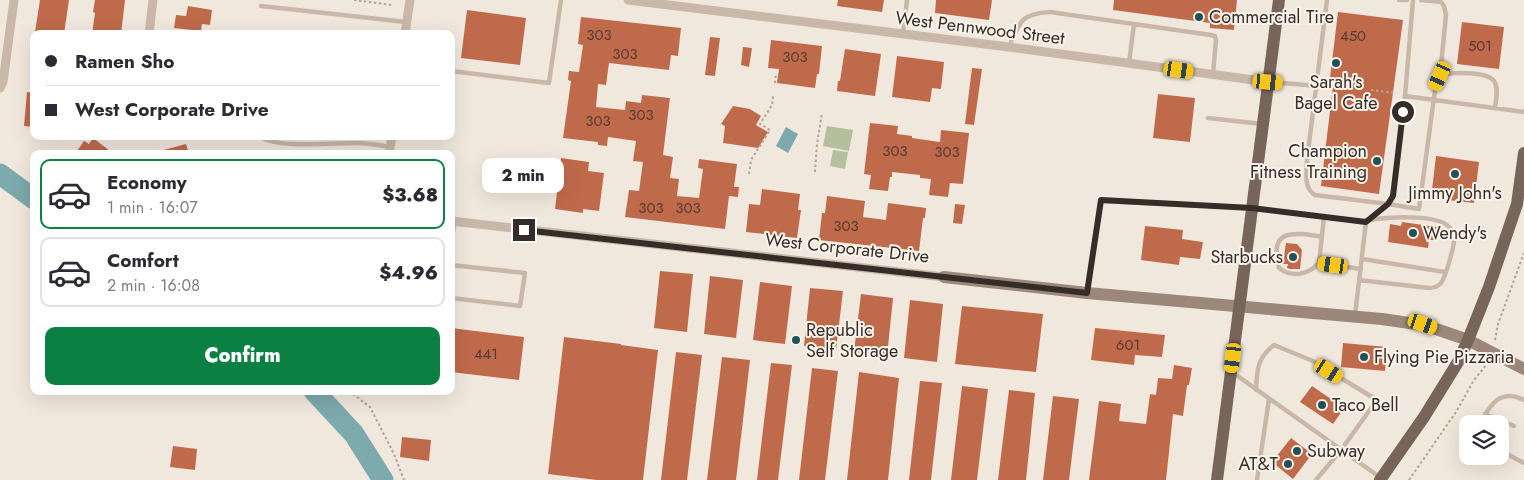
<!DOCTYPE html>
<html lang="en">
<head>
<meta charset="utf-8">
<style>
	:root { --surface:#fff; --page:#f2f2f3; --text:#2b2b33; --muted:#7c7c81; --line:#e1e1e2; --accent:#0b8043 }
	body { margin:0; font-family:Jost,sans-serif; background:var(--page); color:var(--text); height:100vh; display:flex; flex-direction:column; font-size:19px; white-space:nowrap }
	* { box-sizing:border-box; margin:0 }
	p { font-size:16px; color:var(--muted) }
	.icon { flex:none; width:28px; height:28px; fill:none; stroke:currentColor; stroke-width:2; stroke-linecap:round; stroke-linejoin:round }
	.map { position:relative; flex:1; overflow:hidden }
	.side { position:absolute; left:30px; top:150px; width:425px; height:245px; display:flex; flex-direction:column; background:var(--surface); border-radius:10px; box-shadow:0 5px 20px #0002 }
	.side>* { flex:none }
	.hud { position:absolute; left:30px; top:30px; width:425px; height:110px; border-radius:10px; box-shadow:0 5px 20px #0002; display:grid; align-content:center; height:110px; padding:0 15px; background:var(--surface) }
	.fabs { position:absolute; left:1459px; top:415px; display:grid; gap:10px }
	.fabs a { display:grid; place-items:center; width:50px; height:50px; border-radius:10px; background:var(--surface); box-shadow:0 5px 20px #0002; font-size:25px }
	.end { position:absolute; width:22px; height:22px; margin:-11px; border:6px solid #362d29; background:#fff; box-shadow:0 0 0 2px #fff }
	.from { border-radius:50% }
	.bubble { position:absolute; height:35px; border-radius:10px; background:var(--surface); box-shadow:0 5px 20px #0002; font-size:16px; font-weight:800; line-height:35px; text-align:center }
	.car { position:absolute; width:15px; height:30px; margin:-15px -8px; border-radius:6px; box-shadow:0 0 4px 1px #0007; background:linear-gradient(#f5c518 24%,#345 0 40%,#f5c518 0 76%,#345 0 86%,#f5c518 0) }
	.hud b { display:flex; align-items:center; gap:18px; height:48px; font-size:19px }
	.hud b+b { border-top:1px solid var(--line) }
	.hud i { width:12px; height:12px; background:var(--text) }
	ul { padding:9px 0 0; list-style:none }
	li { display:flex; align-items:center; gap:15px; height:70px; margin:0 10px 8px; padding:0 5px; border:2px solid var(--line); border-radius:10px }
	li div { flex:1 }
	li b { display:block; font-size:19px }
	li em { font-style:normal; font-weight:800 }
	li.current { border-color:var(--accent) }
	li>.icon { width:45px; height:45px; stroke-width:1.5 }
	.button { display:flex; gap:10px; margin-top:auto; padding:10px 15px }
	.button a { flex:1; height:58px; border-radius:10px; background:var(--accent); color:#fff; font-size:20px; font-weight:800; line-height:58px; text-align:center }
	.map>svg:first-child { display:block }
	.green { fill:#b3bf9d }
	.water { fill:#7daaad }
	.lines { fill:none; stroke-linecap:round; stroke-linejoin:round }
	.river { stroke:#7daaad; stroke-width:21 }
	.building { fill:#c06a4c }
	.path { stroke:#b4a293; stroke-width:2; stroke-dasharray:2.5 2.5; stroke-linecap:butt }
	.lane { stroke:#c9b8a9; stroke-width:4.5 }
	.street { stroke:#c9b8a9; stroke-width:9 }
	.secondary { stroke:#9c887b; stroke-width:12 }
	.primary { stroke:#77655b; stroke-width:12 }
	.route { stroke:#362d29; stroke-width:6 }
	.poi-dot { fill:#205156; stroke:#f9f2e9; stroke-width:2 }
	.labels { text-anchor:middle; stroke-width:4; stroke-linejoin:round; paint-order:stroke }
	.number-label { font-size:15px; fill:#583c32 }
	.poi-label { font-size:18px; fill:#362d29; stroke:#f9f2e9; text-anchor:start }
	.street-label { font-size:18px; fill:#362d29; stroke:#f9f2e9 }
</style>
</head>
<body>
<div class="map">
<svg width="1524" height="480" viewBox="0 0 1524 480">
	<rect width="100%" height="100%" fill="#f1e8dd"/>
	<!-- green -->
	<path class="green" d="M827 126 853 130 849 151 823 146Z
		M833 150 848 152 845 169 830 166Z"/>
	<!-- water -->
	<path class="water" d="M786 127 798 134 788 153 776 146Z"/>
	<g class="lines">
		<!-- river -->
		<path class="river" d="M0 174 34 199
			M314 391 354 434 383 480"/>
	</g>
	<!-- building -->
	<path class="building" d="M40 0H69L64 34 35 32Z
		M95 0H125L121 34H92L95 13 93 12Z
		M838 0H884L882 12 837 6Z
		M936 0H992L989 20 935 13Z
		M1114 0H1237L1234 30 1210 28V23L1113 10Z
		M188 6 212 10 210 25 202 24 201 31 174 28 176 15 186 16Z
		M467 10 526 18 520 65 461 58Z
		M1338 12 1403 20 1379 194 1321 186 1334 78H1330Z
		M581 17 681 28 678 56 671 55 669 70 609 63 606 85 598 84 596 107 625 110 626 101 641 103 642 95 670 98 663 155 673 157 670 178 679 179 677 196 699 198 703 169 698 168 699 159 737 164 734 187H739L738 197 729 196 725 229 625 217 629 190 639 191 643 162 633 161 636 141 608 137 607 146 598 145V142L563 138 571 81 568 80 569 71 579 72 583 45 578 44Z
		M1462 22 1504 27 1499 69 1457 64Z
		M710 37 720 38 715 76 705 75Z
		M771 40 822 46 819 74H817L815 88 777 83 779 69 768 68Z
		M743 47 752 48 749 67 741 65Z
		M845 49 881 54 875 96 837 91 838 81H840Z
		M897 56 944 62 941 89 932 88 930 102 892 97Z
		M972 68 982 69 974 125 965 124Z
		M27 92 34 93V127L24 126Z
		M1158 94 1195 98 1190 142 1153 138Z
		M733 106 750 109 761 116 756 125 768 132 758 148 723 143 725 126 721 124Z
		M870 123 898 126 897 134 912 136V138L940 142 941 130 969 133 963 184 950 183 948 197 929 195 931 179 920 178V175L892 172V177H890L888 191 869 189 871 175 864 174Z
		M93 138 114 154H75L84 141 89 144Z
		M186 144 189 154H160V151Z
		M1436 156 1479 162 1474 203 1431 198Z
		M561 158 589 162 588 171 604 173 599 211 583 209V213L555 209Z
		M762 189 800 194 798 210H801L797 238 746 232 749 204 760 205Z
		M827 196 865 201 863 217 886 220 888 203 926 208 925 218H923L919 251 819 240 822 213H825Z
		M955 204 965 205 962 224 953 223Z
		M1402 222 1437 227 1435 240H1429L1428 248 1388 242 1390 224 1401 226Z
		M1145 226 1183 230 1182 239 1203 242 1200 259 1180 257 1179 265 1141 260Z
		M1286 243 1297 244 1302 250 1300 269H1290L1287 268 1288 264H1283Z
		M660 271 693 274 687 332 654 328Z
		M710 276 743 280 736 338 704 334Z
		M760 282 792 286 785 344 753 340Z
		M810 288 843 291 836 350 804 346Z
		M861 294 893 298 887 356 854 352Z
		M910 300 943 304 937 362 904 358Z
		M962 306 1043 314 1036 372 955 364Z
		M451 328 524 337 519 380 451 372Z
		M1095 328 1165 335 1162 357 1135 355 1134 365 1091 360Z
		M564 337 621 344V345L658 350 643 480H597L548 474Z
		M1343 343 1387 347 1385 371 1341 367Z
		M676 352 702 355 687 480H661Z
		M722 357 750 360 736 480H707Z
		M771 363 792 365 778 480H757Z
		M1174 365 1192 368 1189 385H1187L1183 416 1173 414 1166 480H1089L1099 401 1121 404 1119 421 1146 424 1150 394 1156 395 1158 378 1172 379Z
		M812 368 838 371 825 480H799Z
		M859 372 899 378 888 480H847Z
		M920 381 942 383 931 480H909Z
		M962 386 988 389 977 480H951Z
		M1312 386 1344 408 1333 424 1300 402Z
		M1009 390 1035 393 1026 480H998Z
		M1053 396 1079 399 1069 480H1043Z
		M402 437 431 440 429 461 400 457Z
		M1291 438 1312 454 1293 479 1272 462Z
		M173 446 197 449 195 470 170 467Z"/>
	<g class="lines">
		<!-- path -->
		<path class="path" d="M354 0 392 5
			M775 83 776 73
			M1324 84 1353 87
			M1371 90 1396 93
			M815 172 817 144 822 113
			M749 174 751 160 770 130 760 124 772 105 773 96
			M1495 340 1498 324 1524 253
			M349 391 370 407 394 454 404 480
			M1409 480 1456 412 1474 380 1487 364"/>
		<!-- lane -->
		<path class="lane" d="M1327 0 1307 160C1307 173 1303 188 1315 195L1388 204 1393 196 1405 96
			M1399 0H1407
			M1413 0 1405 96 1524 112
			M1421 0 1441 2 1444 6 1446 15 1440 76
			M261 6 406 22
			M903 34 907 0
			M1009 47C1020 22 1020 14 1050 12L1211 35 1215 36 1216 40 1213 74
			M1129 63 1134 24
			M451 71 549 83 561 0
			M1271 82 1317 86
			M1208 118 1262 124
			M259 136C276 149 333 143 355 143 367 143 379 145 390 147
			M1324 217 1319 263 1361 269
			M1366 222 1388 204 1419 209 1435 90 1440 76C1450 72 1487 71 1494 81 1499 88 1496 100 1495 108
			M451 242 455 222
			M1362 259 1445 272
			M1319 263C1308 275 1292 278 1279 268 1268 228 1294 232 1322 237
			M451 265 525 273 520 306 451 298
			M1359 280 1429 288C1433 288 1437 287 1440 284 1445 280 1454 247 1454 240 1455 235 1452 229 1448 226 1435 214 1388 217 1371 220
			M1087 292 1101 201 1252 208 1366 222 1355 315
			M1232 372 1381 478
			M1256 390C1257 370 1257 358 1274 345L1313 361 1377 400 1341 450 1316 480
			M1485 414 1514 426
			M1480 424C1490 404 1501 388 1524 400
			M1503 452 1524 463
			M1257 480 1269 399"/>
		<!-- street -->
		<path class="street" d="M628 0 1009 47 1269 82
			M149 34 153 0
			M405 34 410 0
			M0 88 3 82 14 0
			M389 154 392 136
			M451 221 944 277"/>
		<!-- secondary -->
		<path class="secondary" d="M944 277 1087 293 1382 319 1423 325 1439 330 1468 340 1524 369"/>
		<!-- primary -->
		<path class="primary" d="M1217 480 1279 0
			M1380 480 1424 417 1458 362 1468 340 1489 287 1517 204 1524 153"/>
	</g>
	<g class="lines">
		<!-- route -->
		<path class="route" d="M524 230 1087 293 1101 200 1252 208 1366 222 1388 204 1393 196 1403 112"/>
	</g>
	<!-- markers -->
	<g class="poi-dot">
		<circle cx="1199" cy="17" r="5"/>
		<circle cx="1336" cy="63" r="5"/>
		<circle cx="1377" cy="161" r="5"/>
		<circle cx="1455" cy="174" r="5"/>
		<circle cx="1413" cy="233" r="5"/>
		<circle cx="1293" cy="257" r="5"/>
		<circle cx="796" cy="340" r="5"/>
		<circle cx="1364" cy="357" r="5"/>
		<circle cx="1322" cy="405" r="5"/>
		<circle cx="1297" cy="451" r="5"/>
		<circle cx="1288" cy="464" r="5"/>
	</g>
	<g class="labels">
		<!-- number labels -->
		<g class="number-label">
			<text x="599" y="40">303</text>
			<text x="1353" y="41">450</text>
			<text x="1480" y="51">501</text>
			<text x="625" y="59">303</text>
			<text x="795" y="62">303</text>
			<text x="641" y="120">303</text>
			<text x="598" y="126">303</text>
			<text x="895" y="156">303</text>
			<text x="947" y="157">303</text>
			<text x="651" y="213">303</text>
			<text x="688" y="213">303</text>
			<text x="846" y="231">303</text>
			<text x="1128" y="350">601</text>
			<text x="486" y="359">441</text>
		</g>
		<!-- poi labels -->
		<g class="poi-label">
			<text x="1209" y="23">Commercial Tire</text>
			<text x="1336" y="88" text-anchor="middle">Sarah's<tspan x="1336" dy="21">Bagel Cafe</tspan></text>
			<text x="1367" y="157" text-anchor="end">Champion<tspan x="1367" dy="21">Fitness Training</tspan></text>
			<text x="1455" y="199" text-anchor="middle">Jimmy John's</text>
			<text x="1423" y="239">Wendy's</text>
			<text x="1283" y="263" text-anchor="end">Starbucks</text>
			<text x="806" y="336">Republic<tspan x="806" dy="21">Self Storage</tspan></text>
			<text x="1374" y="363">Flying Pie Pizzaria</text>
			<text x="1332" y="411">Taco Bell</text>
			<text x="1307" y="457">Subway</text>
			<text x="1278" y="470" text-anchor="end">AT&amp;T</text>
		</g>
		<!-- street labels -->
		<g class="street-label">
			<text transform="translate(980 28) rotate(7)" y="6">West Pennwood Street</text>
			<text transform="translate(847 248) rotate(6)" y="6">West Corporate Drive</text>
		</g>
	</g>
</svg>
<div class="fabs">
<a><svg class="icon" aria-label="layers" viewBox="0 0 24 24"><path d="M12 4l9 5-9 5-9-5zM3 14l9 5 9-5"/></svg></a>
</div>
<i class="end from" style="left:1403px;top:112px"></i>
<i class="end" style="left:524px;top:230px"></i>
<div class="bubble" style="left:482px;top:158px;width:82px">2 min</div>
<i class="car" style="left:1179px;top:70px;rotate:98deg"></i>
<i class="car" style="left:1440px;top:76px;rotate:204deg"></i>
<i class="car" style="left:1268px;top:82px;rotate:95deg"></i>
<i class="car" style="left:1333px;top:265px;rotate:278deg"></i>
<i class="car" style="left:1423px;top:324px;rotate:109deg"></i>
<i class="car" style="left:1233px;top:358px;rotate:187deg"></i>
<i class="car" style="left:1329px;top:371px;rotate:122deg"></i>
<div class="hud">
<b><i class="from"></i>Ramen Sho</b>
<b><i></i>West Corporate Drive</b>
</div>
<section class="side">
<ul>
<li class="current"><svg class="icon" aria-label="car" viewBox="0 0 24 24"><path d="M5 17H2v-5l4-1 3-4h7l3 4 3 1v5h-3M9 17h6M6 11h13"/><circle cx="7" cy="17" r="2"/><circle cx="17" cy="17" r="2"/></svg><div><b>Economy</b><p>1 min · 16:07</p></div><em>$3.68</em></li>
<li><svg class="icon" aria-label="car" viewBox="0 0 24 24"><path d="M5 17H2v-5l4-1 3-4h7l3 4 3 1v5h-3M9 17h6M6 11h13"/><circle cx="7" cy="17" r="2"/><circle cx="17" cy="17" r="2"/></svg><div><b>Comfort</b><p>2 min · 16:08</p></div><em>$4.96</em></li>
</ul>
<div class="button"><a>Confirm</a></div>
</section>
</div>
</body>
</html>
